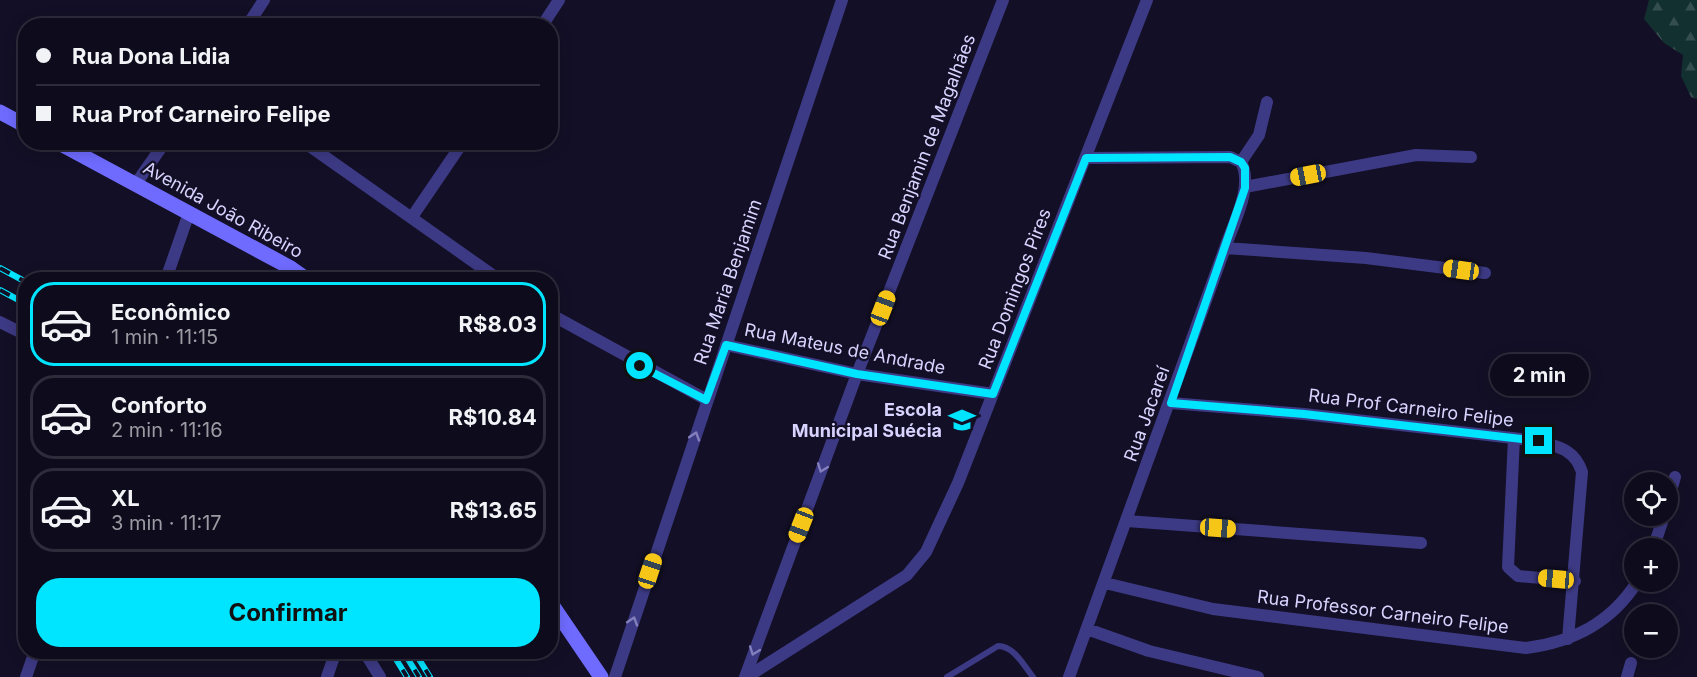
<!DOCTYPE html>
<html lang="pt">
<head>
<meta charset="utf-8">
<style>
	:root { --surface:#0e0b1c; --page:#171425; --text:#f1f3f6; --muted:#9b9ba3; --line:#2e2b3b; --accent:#00e5ff }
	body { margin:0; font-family:Inter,sans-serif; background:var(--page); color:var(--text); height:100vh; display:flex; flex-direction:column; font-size:22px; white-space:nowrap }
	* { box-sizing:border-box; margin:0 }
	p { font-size:20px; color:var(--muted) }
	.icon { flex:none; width:33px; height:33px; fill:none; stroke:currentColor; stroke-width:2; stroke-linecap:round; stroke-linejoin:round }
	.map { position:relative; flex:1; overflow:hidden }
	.details { position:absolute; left:18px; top:272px; width:540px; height:387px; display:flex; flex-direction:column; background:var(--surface); border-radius:24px; box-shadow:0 3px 15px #0003,0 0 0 2px var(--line) }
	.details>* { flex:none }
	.banner { position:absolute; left:18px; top:18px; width:540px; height:132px; border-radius:24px; box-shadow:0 3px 15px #0003,0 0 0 2px var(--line); display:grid; align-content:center; height:132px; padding:0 18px; background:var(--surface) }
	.controls { position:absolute; left:1624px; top:472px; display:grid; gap:12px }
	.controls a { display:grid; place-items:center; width:54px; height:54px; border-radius:50%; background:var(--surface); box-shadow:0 3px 15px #0003,0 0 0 2px var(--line); font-size:30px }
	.end { position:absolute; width:27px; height:27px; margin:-14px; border:8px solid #00e5ff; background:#111; box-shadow:0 0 0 3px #111 }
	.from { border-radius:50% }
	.bubble { position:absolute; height:42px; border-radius:21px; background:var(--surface); box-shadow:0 3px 15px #0003,0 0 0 2px var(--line); font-size:20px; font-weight:700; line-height:42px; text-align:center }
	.car { position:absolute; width:18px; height:36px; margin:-18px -9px; border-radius:8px; box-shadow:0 0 4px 2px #0007; background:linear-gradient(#f5c518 24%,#345 0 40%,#f5c518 0 76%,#345 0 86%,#f5c518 0) }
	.banner b { display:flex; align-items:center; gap:21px; height:57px; font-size:22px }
	.banner b+b { border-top:2px solid var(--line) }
	.banner i { width:15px; height:15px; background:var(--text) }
	ul { padding:10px 0 0; list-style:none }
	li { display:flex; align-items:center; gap:18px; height:84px; margin:0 12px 9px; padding:0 6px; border:3px solid var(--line); border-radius:24px }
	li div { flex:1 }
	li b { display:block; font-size:22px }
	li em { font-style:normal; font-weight:700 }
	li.selected { border-color:var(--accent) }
	li>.icon { width:54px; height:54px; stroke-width:1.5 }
	.button { display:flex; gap:12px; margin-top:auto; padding:12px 18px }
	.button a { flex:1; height:69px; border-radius:24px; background:var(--accent); color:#111; font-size:24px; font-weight:700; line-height:69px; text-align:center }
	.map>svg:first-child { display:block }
	.forest { fill:url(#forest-firs) }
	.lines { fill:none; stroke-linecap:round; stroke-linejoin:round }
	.lane { stroke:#3d3a85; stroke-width:6 }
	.street { stroke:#3d3a85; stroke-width:12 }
	.secondary { stroke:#6f6bff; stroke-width:15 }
	.rail-casing { stroke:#00e5ff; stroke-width:6 }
	.rail { stroke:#130f26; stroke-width:4; stroke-dasharray:11; stroke-linecap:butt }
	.oneway { stroke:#837fbc }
	.route { stroke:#00e5ff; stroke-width:8 }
	.labels { text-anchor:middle; stroke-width:4.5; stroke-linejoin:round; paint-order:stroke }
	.street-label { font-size:18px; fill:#d9d4ff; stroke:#130f26 }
	.poi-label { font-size:18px; font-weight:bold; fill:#d9d4ff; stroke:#130f26; text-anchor:end }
</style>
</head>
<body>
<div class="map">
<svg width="1697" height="677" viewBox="0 0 1697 677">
	<defs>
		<pattern id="forest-firs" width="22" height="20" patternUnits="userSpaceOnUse" patternTransform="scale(1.5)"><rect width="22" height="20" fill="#12302f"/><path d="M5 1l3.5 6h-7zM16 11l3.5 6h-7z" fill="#344d4e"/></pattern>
	</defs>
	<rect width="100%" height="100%" fill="#130f26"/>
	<!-- forest -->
	<path class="forest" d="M1649 0H1697V99L1691 97 1681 76 1683 55 1664 43 1644 19Z"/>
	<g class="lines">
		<!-- lane -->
		<path class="lane" d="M947 677 998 646C1014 646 1024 666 1033 677"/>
		<!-- street -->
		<path class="street" d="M247 26 264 0
			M542 26 559 0
			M304 142 498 279
			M1086 158 1230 157 1241 162
			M1241 162 1259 135 1267 102
			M135 185 165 142
			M1245 187 1416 155 1471 157
			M412 217 463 142
			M1225 248 1366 258 1485 273
			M166 279 189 213
			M550 314 707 400
			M0 322 26 335
			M726 345 857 374 993 394
			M1171 403 1304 414 1539 441C1559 447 1575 450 1582 472L1568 639
			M1514 438 1508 567 1518 576 1575 581
			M1668 501 1675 477
			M1127 521 1421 543
			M1653 549 1664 516
			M1105 583 1213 609 1526 648C1573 642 1611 623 1637 582
			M1087 629 1149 651 1258 677
			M364 651 380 677
			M26 677 35 651
			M327 677 336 651
			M615 677 842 0
			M745 677 857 374 1003 0
			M747 677 907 575 926 552 958 483 1147 0
			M1069 677 1225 248C1233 224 1254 186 1241 162
			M1627 677 1631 663"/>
		<!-- secondary -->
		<path class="secondary" d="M0 112 26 126
			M57 142 289 267 306 279
			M550 602 601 677"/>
		<defs>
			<path id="rail" d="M0 268 26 282
				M0 290 26 304
				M391 651 407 677
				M403 651 419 677
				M414 651 430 677"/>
		</defs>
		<!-- rail casing -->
		<use href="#rail" class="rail-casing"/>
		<!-- rail -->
		<use href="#rail" class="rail"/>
	</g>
	<!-- one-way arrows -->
	<defs><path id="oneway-chevron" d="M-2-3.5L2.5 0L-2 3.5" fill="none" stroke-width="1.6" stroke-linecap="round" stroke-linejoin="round" transform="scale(1.5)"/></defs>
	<g class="oneway">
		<use href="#oneway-chevron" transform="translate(695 436) rotate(-72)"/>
		<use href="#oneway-chevron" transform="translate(822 468) rotate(110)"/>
		<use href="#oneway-chevron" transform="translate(633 621) rotate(-72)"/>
		<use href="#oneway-chevron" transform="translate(754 651) rotate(110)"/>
	</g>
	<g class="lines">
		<!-- route -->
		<path class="route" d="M640 366 706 400 726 345 857 374 993 394 1086 158 1230 157 1241 162 1245 168V188L1171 403 1304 414 1539 441"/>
	</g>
	<!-- icons -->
	<defs>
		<symbol id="school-bare" viewBox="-9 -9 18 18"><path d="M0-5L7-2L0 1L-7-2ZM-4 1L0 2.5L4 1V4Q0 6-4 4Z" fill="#00e5ff" stroke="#130f26" stroke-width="2.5" paint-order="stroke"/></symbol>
	</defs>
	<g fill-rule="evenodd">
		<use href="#school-bare" x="943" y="401" width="38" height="38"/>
	</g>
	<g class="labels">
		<!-- street labels -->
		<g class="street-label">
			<text transform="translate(927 147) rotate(-69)" y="6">Rua Benjamin de Magalhães</text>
			<text transform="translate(223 210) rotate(29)" y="6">Avenida João Ribeiro</text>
			<text transform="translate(728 282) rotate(-71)" y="6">Rua Maria Benjamim</text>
			<text transform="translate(1015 289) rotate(-69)" y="6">Rua Domingos Pires</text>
			<text transform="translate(845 349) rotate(11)" y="6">Rua Mateus de Andrade</text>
			<text transform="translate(1411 408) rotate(7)" y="6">Rua Prof Carneiro Felipe</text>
			<text transform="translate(1147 414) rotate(-70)" y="6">Rua Jacareí</text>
			<text transform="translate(1383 612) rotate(7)" y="6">Rua Professor Carneiro Felipe</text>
		</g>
		<!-- poi labels -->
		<g class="poi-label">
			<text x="942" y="416">Escola<tspan x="942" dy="21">Municipal Suécia</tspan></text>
		</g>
	</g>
</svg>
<div class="controls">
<a><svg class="icon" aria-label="locate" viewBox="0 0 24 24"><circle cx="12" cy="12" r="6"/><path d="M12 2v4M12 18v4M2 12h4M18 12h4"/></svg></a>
<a>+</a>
<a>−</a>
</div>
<i class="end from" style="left:640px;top:366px"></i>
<i class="end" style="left:1539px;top:441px"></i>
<div class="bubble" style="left:1490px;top:354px;width:99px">2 min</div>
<i class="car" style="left:1308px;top:175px;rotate:259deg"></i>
<i class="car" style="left:1461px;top:270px;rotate:278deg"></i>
<i class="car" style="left:883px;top:308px;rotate:21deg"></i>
<i class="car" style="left:801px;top:525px;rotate:201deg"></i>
<i class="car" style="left:1218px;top:528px;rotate:94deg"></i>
<i class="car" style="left:650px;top:571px;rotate:18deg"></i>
<i class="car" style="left:1556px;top:579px;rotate:275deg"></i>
<div class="banner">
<b><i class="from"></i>Rua Dona Lidia</b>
<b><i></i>Rua Prof Carneiro Felipe</b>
</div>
<section class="details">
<ul>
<li class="selected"><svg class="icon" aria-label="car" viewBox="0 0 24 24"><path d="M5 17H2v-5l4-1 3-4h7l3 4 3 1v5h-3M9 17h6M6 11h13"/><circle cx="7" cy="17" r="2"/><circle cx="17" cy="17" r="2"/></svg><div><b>Econômico</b><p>1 min · 11:15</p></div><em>R$8.03</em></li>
<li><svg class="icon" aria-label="car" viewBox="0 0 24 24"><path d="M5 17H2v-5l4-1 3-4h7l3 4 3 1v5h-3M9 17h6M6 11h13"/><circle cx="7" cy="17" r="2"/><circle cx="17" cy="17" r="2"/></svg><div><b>Conforto</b><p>2 min · 11:16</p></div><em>R$10.84</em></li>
<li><svg class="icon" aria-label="car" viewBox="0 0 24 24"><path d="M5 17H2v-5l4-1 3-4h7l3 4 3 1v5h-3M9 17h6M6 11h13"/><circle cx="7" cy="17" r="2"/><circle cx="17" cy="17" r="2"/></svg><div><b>XL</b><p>3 min · 11:17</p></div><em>R$13.65</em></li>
</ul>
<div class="button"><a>Confirmar</a></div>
</section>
</div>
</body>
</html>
